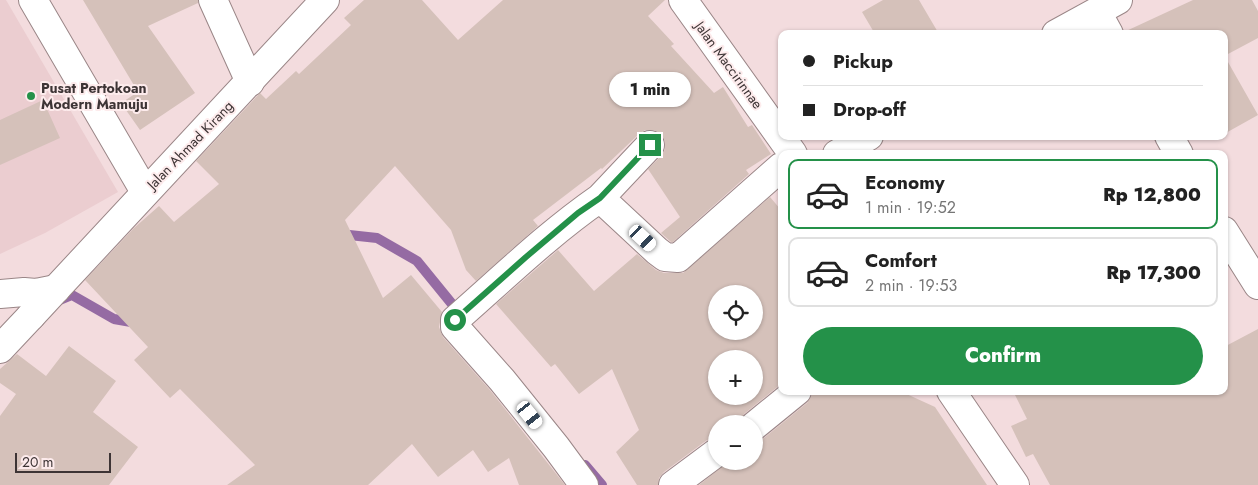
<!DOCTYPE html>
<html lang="en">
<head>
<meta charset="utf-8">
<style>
	:root { --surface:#fff; --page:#f6f6f6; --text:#222; --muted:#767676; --line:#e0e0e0; --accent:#249149 }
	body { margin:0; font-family:Jost,sans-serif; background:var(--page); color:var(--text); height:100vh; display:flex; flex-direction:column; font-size:19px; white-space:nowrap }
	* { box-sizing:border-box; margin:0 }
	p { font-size:16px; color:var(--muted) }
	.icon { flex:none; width:28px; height:28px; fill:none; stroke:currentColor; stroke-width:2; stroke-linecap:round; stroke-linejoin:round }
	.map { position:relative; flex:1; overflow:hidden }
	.drawer { position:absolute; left:778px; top:150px; width:450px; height:245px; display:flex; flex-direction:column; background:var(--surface); border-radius:10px; box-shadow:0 1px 4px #0004 }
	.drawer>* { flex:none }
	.guide { position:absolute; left:778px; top:30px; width:450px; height:110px; border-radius:10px; box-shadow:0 1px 4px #0004; display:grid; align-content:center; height:110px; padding:0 25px; background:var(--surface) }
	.buttons { position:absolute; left:708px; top:285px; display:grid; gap:10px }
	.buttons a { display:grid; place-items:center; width:55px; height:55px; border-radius:50%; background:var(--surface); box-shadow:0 1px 4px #0004; font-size:25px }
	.scale { position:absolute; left:15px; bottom:12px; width:96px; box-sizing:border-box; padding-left:5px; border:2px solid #3d3435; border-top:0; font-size:14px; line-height:18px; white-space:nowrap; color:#3d3435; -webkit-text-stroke:4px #fdebec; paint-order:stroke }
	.end { position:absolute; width:22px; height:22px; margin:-11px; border:6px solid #249149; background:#fff; box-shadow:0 0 0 2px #fff }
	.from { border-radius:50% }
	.bubble { position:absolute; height:35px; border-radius:18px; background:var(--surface); box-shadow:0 1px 4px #0004; font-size:16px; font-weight:800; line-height:35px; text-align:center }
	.car { position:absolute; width:15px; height:30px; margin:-15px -8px; border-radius:6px; box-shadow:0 0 4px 1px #0007; background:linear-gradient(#fff 24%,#345 0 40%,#fff 0 76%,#345 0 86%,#fff 0) }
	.guide b { display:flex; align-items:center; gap:18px; height:48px; font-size:19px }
	.guide b+b { border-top:1px solid var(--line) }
	.guide i { width:12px; height:12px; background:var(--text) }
	ul { padding:9px 0 0; list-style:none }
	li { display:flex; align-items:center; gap:15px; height:70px; margin:0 10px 8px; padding:0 15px; border:2px solid var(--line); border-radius:10px }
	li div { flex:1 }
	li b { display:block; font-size:19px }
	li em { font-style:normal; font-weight:800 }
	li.active { border-color:var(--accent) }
	li>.icon { width:45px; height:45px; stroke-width:1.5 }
	.primary-button { display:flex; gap:10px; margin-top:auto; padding:10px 25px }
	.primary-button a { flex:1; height:58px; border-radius:30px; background:var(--accent); color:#fff; font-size:20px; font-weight:800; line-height:58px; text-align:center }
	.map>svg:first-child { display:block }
	.built { fill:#ebcdd0 }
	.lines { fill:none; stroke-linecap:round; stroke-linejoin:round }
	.stream { stroke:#956ba3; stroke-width:10 }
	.building { fill:#d5c1ba; fill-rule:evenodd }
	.minor-casing { stroke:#9a8687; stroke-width:30 }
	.tertiary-casing { stroke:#9a8687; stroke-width:30 }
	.secondary-casing { stroke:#9a8687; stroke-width:30 }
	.minor { stroke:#fff; stroke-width:28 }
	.tertiary { stroke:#fff; stroke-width:28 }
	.secondary { stroke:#fff; stroke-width:28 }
	.route { stroke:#249149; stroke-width:6 }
	.poi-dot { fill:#249149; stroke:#fdebec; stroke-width:2 }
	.labels { text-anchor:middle; stroke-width:4; stroke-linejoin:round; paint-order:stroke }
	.street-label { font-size:14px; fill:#3d3435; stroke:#fdebec }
	.poi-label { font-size:14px; font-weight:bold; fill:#3d3435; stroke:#fdebec; text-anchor:start }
</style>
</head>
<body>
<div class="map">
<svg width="1258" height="485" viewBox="0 0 1258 485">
	<rect width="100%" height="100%" fill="#f3dcde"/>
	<!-- built -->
	<path class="built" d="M0 0H6L118 192 45 233 0 254Z"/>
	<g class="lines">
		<!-- stream -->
		<path class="stream" d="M340 234 377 238 417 261 461 315
			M55 302 72 295 114 319 137 323
			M585 465 602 485"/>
	</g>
	<!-- building -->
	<path class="building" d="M83 0H198V3L148 26 195 93 140 130 121 103 138 92Z
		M364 0H422L458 40 503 0H665L648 16 674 44 671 46 714 93 723 87 748 127 752 125 771 154 746 170 749 174 673 242H671L661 233 680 217 648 169 662 155 665 149V141L661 134 654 130H645L639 134 602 169 601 168 533 220 538 226 476 281 466 270 451 230 395 166 345 220 383 298 411 275 442 312 439 327 443 337 490 390 565 485H519L509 458 488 472 473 450 438 477 412 444 368 485H227L255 465 180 389 170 398 134 360 148 347 85 280 134 228 159 206 174 222 219 184 196 161 258 95 260 93 266 99 296 71 299 74 351 25 344 18Z
		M883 0H919L939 34H875L862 12Z
		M1193 0H1252L1258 11V38L1228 54 1224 47V34H1125L1124 32Z
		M1224 55 1258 115 1224 134Z
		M43 100 60 138 0 165V120Z
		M770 197 781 210V384L744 414 739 424H716V438L707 440 664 472 659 478 658 485H637L616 452 639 430 612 369 579 394 555 364 551 367 496 304 558 250 594 291 637 254 656 270 664 273H683ZM716 294H754V331H716ZM716 359H754V396H716Z
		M1258 329V485H1050L1033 454 1026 457 1011 426 1027 419 1013 391H1224V347Z
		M69 346 116 381 93 412 138 447 109 485H0V416L16 394 0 383V369L17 354 46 376Z
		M814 391H900L935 407 987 485H699L729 461H754V441L764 438 807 403Z"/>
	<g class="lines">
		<defs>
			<path id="minor" d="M33 0 145 192
				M213 0 250 82
				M683 0 793 154
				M1097 12 1109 34
				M1056 34 1118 0
				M1169 136 1179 154
				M837 154 869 136
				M600 198 650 145
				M1224 231 1258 285
				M0 294 24 292 36 293 56 289
				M951 391 1015 485
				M754 426 797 391
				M584 485 556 447 502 380 455 327V320C503 278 548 234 600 198L657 251 665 257 678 258 781 167
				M673 485 716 453"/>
			<path id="tertiary" d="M31 316 56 289"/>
			<path id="secondary" d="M56 289 325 0
				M0 349 31 316"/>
		</defs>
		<!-- minor casing -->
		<use href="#minor" class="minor-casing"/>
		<!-- tertiary casing -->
		<use href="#tertiary" class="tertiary-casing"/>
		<!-- secondary casing -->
		<use href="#secondary" class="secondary-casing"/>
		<!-- minor -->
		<use href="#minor" class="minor"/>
		<!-- tertiary -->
		<use href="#tertiary" class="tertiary"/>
		<!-- secondary -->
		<use href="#secondary" class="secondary"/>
	</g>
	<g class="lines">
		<!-- route -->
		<path class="route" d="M455 320 526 257 578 213 600 198 650 145"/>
	</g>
	<!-- markers -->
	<circle class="poi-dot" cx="31" cy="96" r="5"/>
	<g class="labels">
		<!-- street labels -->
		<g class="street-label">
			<text transform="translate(729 65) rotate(54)" y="5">Jalan Maccirinnae</text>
			<text transform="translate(190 145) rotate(-46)" y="5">Jalan Ahmad Kirang</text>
		</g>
		<!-- poi labels -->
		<g class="poi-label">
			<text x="41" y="93">Pusat Pertokoan<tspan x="41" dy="16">Modern Mamuju</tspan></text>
		</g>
	</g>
</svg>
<div class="buttons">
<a><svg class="icon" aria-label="locate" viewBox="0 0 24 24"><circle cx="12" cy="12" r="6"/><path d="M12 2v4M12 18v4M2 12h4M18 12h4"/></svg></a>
<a>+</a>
<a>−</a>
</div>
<div class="scale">20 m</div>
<i class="end from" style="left:455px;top:320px"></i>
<i class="end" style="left:650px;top:145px"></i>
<div class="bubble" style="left:609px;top:72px;width:82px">1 min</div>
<i class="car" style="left:643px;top:238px;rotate:133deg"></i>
<i class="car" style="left:530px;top:415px;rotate:141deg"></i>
<div class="guide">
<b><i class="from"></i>Pickup</b>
<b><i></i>Drop-off</b>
</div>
<section class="drawer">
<ul>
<li class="active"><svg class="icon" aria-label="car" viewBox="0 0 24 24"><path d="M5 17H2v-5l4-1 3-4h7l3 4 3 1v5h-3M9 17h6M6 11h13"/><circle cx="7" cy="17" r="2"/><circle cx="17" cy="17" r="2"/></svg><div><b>Economy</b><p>1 min · 19:52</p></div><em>Rp 12,800</em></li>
<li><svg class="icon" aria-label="car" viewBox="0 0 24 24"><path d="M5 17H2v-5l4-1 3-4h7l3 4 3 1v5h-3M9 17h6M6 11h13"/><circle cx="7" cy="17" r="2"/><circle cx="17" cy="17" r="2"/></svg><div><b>Comfort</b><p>2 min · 19:53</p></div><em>Rp 17,300</em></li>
</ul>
<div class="primary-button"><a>Confirm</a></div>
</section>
</div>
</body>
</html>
